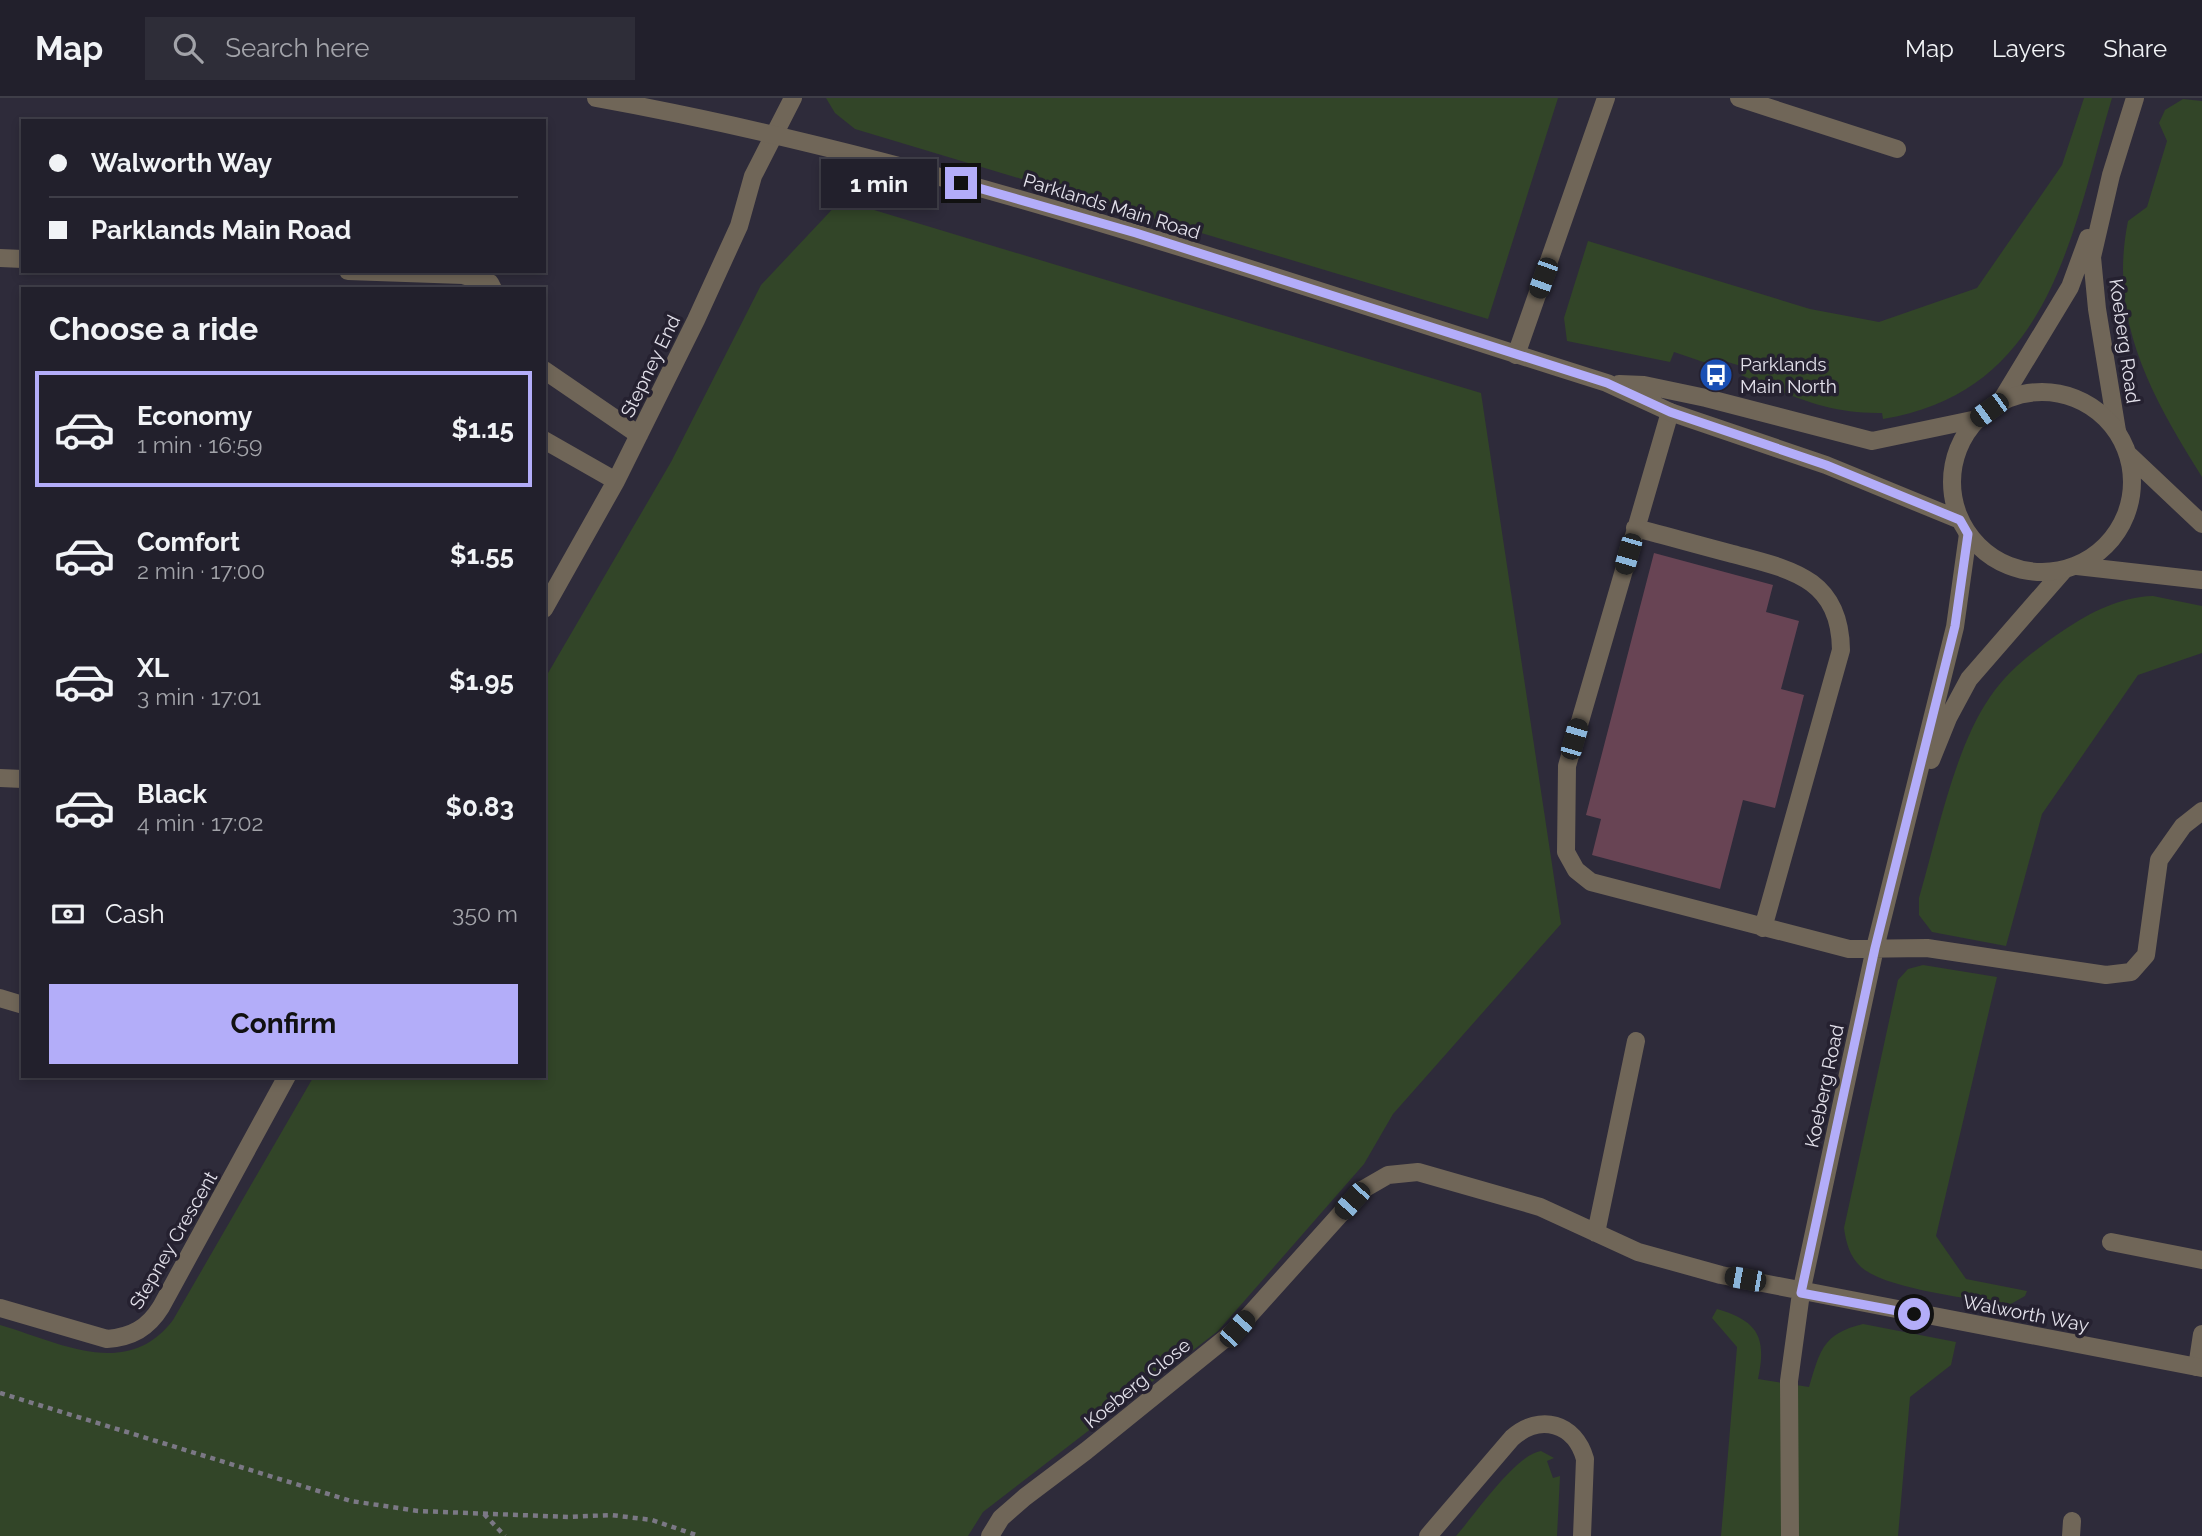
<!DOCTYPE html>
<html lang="en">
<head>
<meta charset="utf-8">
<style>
	:root { --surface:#22202c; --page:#2e2d38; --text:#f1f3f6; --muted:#a2a3a9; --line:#3f3e48; --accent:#b3adf9 }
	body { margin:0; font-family:Raleway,sans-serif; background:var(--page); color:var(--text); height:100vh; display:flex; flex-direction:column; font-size:26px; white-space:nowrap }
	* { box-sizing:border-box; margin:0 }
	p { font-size:23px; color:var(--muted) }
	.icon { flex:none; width:38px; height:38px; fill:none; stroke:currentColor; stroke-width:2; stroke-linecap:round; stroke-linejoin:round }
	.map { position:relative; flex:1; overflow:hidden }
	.drawer { position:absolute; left:21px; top:189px; width:525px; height:791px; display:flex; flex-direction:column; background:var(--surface); border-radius:0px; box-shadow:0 4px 10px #0003,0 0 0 2px var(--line) }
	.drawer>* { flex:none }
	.guide { position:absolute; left:21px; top:21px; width:525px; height:154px; border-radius:0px; box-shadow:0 4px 10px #0003,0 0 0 2px var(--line); display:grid; align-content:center; height:154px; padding:0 28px; background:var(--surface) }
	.end { position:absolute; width:32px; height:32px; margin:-16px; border:9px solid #b3adf9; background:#111; box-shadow:0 0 0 4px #111 }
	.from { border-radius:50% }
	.bubble { position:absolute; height:49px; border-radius:0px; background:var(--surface); box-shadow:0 4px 10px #0003,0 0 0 2px var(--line); font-size:23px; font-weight:700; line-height:49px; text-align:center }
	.car { position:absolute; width:21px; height:42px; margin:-21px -10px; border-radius:9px; box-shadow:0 0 5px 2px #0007; background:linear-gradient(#222 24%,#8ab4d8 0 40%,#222 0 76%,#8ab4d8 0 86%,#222 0) }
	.guide b { display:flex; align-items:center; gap:24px; height:66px; font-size:26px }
	.guide b+b { border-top:2px solid var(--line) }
	.guide i { width:18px; height:18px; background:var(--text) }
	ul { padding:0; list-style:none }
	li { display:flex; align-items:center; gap:21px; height:116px; margin:0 14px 10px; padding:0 14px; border:4px solid transparent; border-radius:0px }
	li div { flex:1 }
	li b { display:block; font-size:26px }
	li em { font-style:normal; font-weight:700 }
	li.selected { border-color:var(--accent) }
	li>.icon { width:63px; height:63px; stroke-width:1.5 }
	h2 { padding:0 28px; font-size:32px; line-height:84px }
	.pay { display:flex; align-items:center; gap:18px; height:77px; padding:0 28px; font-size:26px }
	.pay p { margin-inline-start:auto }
	.cta { display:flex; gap:14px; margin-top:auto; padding:14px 28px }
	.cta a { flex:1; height:80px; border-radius:0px; background:var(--accent); color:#111; font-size:28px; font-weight:700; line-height:80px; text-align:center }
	header { display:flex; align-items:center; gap:42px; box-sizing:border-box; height:98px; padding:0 35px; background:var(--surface); border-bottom:2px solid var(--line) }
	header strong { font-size:33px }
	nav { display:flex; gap:38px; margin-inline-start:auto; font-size:24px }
	.search { width:490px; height:63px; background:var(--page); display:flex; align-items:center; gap:18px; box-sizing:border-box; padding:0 24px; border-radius:0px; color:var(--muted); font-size:26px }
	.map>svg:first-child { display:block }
	.green { fill:#324528 }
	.building { fill:#684454 }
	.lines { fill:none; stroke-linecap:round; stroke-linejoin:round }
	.path { stroke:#7b7885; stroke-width:4.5; stroke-dasharray:5 5; stroke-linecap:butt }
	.service { stroke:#706658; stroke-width:18 }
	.minor { stroke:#706658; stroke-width:18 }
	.tertiary { stroke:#706658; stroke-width:18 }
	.route { stroke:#b3adf9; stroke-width:9 }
	.labels { text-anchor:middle; stroke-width:7; stroke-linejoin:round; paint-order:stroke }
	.street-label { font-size:19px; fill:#e3e1eb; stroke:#252130 }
	.poi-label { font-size:19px; fill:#e3e1eb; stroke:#252130; text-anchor:start }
</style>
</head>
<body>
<header>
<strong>Map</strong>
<div class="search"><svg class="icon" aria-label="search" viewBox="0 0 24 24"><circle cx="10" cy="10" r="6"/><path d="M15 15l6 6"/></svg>Search here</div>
<nav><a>Map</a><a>Layers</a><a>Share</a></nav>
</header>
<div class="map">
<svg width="2202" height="1438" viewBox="0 0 2202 1438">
	<rect width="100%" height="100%" fill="#2e2b3a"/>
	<!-- green -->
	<path class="green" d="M826 0H1558L1488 221 855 31 835 15Z
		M2084 0H2112C2071 136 2051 294 1883 321L1882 315C1826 316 1793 298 1741 277L1744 269 1718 261 1715 268 1674 254 1670 264 1567 243 1564 220 1588 143 1810 211 1879 224 1977 190 2062 67Z
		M2183 1 2202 3V379C2151 297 2108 222 2128 123L2147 109 2167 43 2159 25 2165 12Z
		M841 102 1481 295 1561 826 1393 1016 1364 1066 1218 1233 983 1414 968 1438H0V1227C59 1244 127 1283 173 1222L314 978H544V582L671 364 761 187Z
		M2153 498 2202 508V555L2138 577 2042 716 2006 848 1932 834 1919 817V800C1937 739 1954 651 1990 599 2009 571 2036 551 2064 532 2091 514 2120 499 2153 498Z
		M1923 867 1997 879 1936 1138 1966 1181 2027 1193 2025 1198 2009 1207C1974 1201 1885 1191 1861 1169 1850 1159 1846 1145 1844 1130L1898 882 1908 871Z
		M1717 1211C1758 1223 1767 1239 1758 1281L1809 1289C1820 1253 1822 1236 1863 1226L1956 1244 1951 1267 1910 1299 1898 1438H1721L1737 1249 1712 1220Z
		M1541 1353 1554 1360 1547 1363 1553 1380 1560 1378 1557 1438H1456C1474 1418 1516 1356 1541 1353Z"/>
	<!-- building -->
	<path class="building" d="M1654 455 1773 487 1766 514 1799 523 1781 591 1804 597 1775 710 1743 702 1720 791 1592 757 1601 721 1586 717Z"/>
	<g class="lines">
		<!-- path -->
		<path class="path" d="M0 1295 351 1403 418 1413 569 1419 611 1417 652 1422 699 1438
			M484 1416 505 1438"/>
		<!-- service -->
		<path class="service" d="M1739 0 1897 51
			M1516 257 1606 0
			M2111 1144 2202 1162
			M2197 1269 2202 1236"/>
		<!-- minor -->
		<path class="minor" d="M0 160 23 161
			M348 173 463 177 490 185 493 191
			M544 272 639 337
			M2001 303 2070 189 2088 140
			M1670 314 1567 668 1566 754 1576 772 1591 784 1849 851 1927 850 2106 877 2131 874 2146 857 2159 762 2183 728 2202 713
			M2117 333 2097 211 2092 159 2111 77 2135 0
			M544 342 616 383
			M1635 430C1667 438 1698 447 1729 455 1788 471 1840 478 1841 552L1763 830
			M544 511 616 383 696 222 739 128 753 78 793 0
			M1931 662 1948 620 1969 581 2063 473
			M0 680 23 681
			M0 900 23 907
			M1596 1135 1636 943
			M0 1210 107 1241C132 1239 148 1230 161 1209L287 978
			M990 1438 1001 1420 1025 1399 1086 1353 1237 1231 1362 1092 1388 1077 1418 1074 1540 1109 1638 1154 1721 1177 2202 1270
			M1428 1438 1512 1340C1540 1315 1575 1325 1585 1361L1582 1438
			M1790 1438 1789 1283 1801 1195 1875 850 1955 529 1968 436
			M2071 1438 2072 1423"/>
		<!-- tertiary -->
		<path class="tertiary" d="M596 0C941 62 1273 180 1607 285L1670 314 1826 367 1960 422
			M1619 286 1644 287 1706 300 1872 343 1977 321
			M1952 384a90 90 0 1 1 180 0a90 90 0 1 1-180 0Z
			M2129 357 2202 426
			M2077 468 2202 482"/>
	</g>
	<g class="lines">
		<!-- route -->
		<path class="route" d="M961 85 1136 135 1607 285 1670 314 1826 367 1960 422 1968 436 1955 528 1875 850 1801 1195 1914 1216"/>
	</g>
	<!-- icons -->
	<defs>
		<symbol id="bus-disc" viewBox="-11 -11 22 22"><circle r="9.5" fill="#1a4fb4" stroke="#252130"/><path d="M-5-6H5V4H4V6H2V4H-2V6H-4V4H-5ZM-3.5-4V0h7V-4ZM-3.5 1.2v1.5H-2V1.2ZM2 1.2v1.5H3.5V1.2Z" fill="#fff"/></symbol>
	</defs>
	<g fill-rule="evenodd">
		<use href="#bus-disc" x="1697" y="258" width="38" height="38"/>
	</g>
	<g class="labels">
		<!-- street labels -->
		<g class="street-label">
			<text transform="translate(1112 108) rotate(17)" y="7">Parklands Main Road</text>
			<text transform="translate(2125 243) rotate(82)" y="7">Koeberg Road</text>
			<text transform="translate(650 268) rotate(-64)" y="7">Stepney End</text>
			<text transform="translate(1824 988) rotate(-78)" y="7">Koeberg Road</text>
			<text transform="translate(173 1142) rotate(-60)" y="7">Stepney Crescent</text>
			<text transform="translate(2026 1215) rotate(11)" y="7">Walworth Way</text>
			<text transform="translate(1137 1285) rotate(-39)" y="7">Koeberg Close</text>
		</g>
		<!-- poi labels -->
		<g class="poi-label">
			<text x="1740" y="273">Parklands<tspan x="1740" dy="22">Main North</tspan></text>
		</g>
	</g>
</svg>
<i class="end from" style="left:1914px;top:1216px"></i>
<i class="end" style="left:961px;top:85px"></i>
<div class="bubble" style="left:821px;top:61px;width:116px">1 min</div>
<i class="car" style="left:1543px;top:180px;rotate:200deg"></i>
<i class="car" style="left:1989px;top:312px;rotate:234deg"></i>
<i class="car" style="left:1628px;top:456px;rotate:196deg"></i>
<i class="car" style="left:1574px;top:641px;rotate:16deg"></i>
<i class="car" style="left:1352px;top:1103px;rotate:222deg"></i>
<i class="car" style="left:1745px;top:1181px;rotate:280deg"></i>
<i class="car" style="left:1237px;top:1231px;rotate:42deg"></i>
<div class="guide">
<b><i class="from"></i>Walworth Way</b>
<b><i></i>Parklands Main Road</b>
</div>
<section class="drawer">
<h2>Choose a ride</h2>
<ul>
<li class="selected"><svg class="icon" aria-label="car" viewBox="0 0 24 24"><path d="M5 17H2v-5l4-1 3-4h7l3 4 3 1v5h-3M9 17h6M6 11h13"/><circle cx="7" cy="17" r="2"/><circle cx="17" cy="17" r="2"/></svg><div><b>Economy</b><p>1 min · 16:59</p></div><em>$1.15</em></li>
<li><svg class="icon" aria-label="car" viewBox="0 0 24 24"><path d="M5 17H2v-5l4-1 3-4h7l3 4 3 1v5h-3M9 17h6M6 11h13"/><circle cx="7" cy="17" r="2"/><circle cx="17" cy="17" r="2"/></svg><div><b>Comfort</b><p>2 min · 17:00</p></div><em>$1.55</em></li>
<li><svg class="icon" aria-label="car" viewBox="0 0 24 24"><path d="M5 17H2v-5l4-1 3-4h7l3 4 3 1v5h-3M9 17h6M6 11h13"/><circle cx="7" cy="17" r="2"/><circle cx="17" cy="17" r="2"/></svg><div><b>XL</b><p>3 min · 17:01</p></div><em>$1.95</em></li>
<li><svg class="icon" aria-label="car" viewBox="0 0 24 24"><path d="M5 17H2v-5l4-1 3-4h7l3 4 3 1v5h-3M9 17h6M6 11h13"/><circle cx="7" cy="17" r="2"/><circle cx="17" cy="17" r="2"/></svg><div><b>Black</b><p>4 min · 17:02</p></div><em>$0.83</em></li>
</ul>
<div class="pay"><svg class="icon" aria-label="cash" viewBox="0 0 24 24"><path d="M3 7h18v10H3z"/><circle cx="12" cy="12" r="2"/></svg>Cash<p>350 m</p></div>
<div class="cta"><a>Confirm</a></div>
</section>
</div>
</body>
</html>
